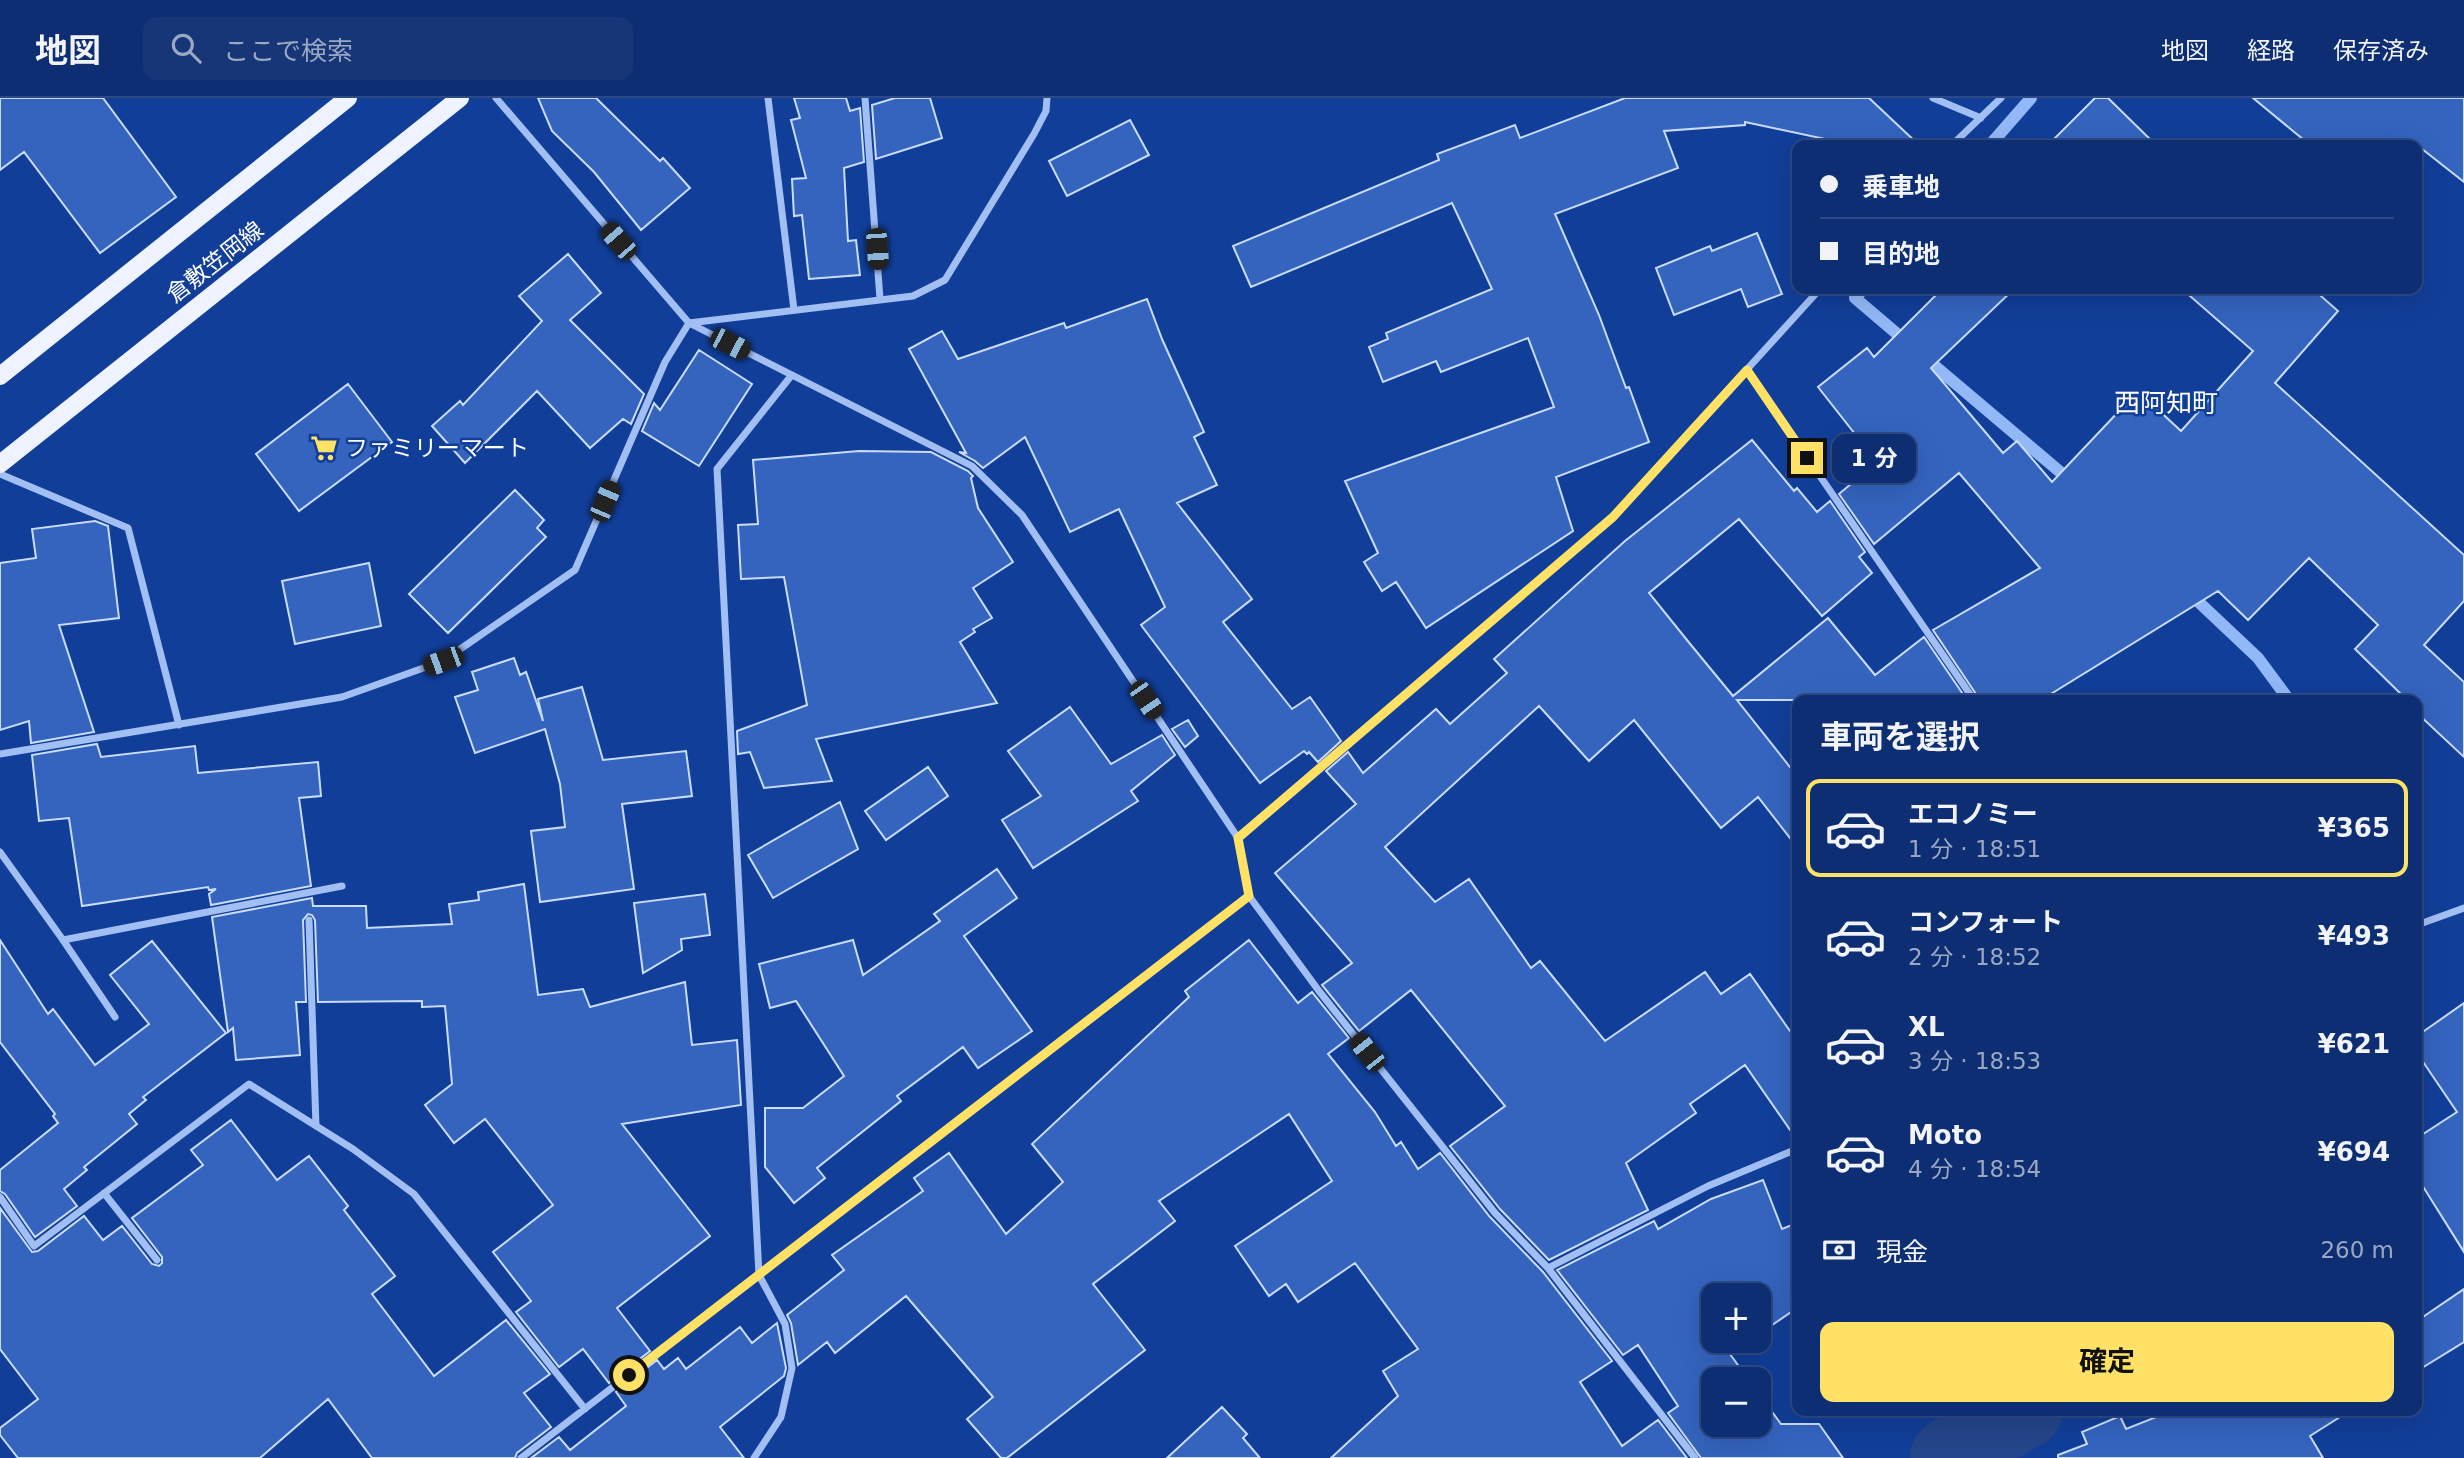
<!DOCTYPE html>
<html lang="ja">
<head>
<meta charset="utf-8">
<style>
	:root { --surface:#0d2e72; --page:#163677; --text:#f1f3f6; --muted:#9aa8c4; --line:#2d4a84; --accent:#ffe265 }
	body { margin:0; font-family:"DejaVu Sans","Noto Sans JP",sans-serif; background:var(--page); color:var(--text); height:100vh; display:flex; flex-direction:column; font-size:26px; white-space:nowrap }
	* { box-sizing:border-box; margin:0 }
	p { font-size:23px; color:var(--muted) }
	.icon { flex:none; width:38px; height:38px; fill:none; stroke:currentColor; stroke-width:2; stroke-linecap:round; stroke-linejoin:round }
	.map { position:relative; flex:1; overflow:hidden }
	.sheet { position:absolute; left:1792px; top:597px; width:630px; height:721px; display:flex; flex-direction:column; background:var(--surface); border-radius:14px; box-shadow:0 7px 28px #0002,0 0 0 2px var(--line) }
	.sheet>* { flex:none }
	.guide { position:absolute; left:1792px; top:42px; width:630px; height:154px; border-radius:14px; box-shadow:0 7px 28px #0002,0 0 0 2px var(--line); display:grid; align-content:center; height:154px; padding:0 28px; background:var(--surface) }
	.fabs { position:absolute; left:1701px; top:1185px; display:grid; gap:14px }
	.fabs a { display:grid; place-items:center; width:70px; height:70px; border-radius:14px; background:var(--surface); box-shadow:0 7px 28px #0002,0 0 0 2px var(--line); font-size:35px }
	.end { position:absolute; width:32px; height:32px; margin:-16px; border:9px solid #ffe265; background:#111; box-shadow:0 0 0 4px #111 }
	.from { border-radius:50% }
	.bubble { position:absolute; height:49px; border-radius:14px; background:var(--surface); box-shadow:0 7px 28px #0002,0 0 0 2px var(--line); font-size:23px; font-weight:700; line-height:49px; text-align:center }
	.car { position:absolute; width:21px; height:42px; margin:-21px -10px; border-radius:9px; box-shadow:0 0 5px 2px #0007; background:linear-gradient(#222 24%,#8ab4d8 0 40%,#222 0 76%,#8ab4d8 0 86%,#222 0) }
	.guide b { display:flex; align-items:center; gap:24px; height:66px; font-size:26px }
	.guide b+b { border-top:2px solid var(--line) }
	.guide i { width:18px; height:18px; background:var(--text) }
	ul { padding:0; list-style:none }
	li { display:flex; align-items:center; gap:21px; height:98px; margin:0 14px 10px; padding:0 14px; border:4px solid transparent; border-radius:14px }
	li div { flex:1 }
	li b { display:block; font-size:26px }
	li em { font-style:normal; font-weight:700 }
	li.on { border-color:var(--accent) }
	li>.icon { width:63px; height:63px; stroke-width:1.5 }
	h2 { padding:0 28px; font-size:32px; line-height:84px }
	.pay { display:flex; align-items:center; gap:18px; height:77px; padding:0 28px; font-size:26px }
	.pay p { margin-inline-start:auto }
	.cta { display:flex; gap:14px; margin-top:auto; padding:14px 28px }
	.cta a { flex:1; height:80px; border-radius:14px; background:var(--accent); color:#111; font-size:28px; font-weight:700; line-height:80px; text-align:center }
	header { display:flex; align-items:center; gap:42px; box-sizing:border-box; height:98px; padding:0 35px; background:var(--surface); border-bottom:2px solid var(--line) }
	header strong { font-size:33px }
	nav { display:flex; gap:38px; margin-inline-start:auto; font-size:24px }
	.search { width:490px; height:63px; background:var(--page); display:flex; align-items:center; gap:18px; box-sizing:border-box; padding:0 24px; border-radius:14px; color:var(--muted); font-size:26px }
	.map>svg:first-child { display:block }
	.lines { fill:none; stroke-linecap:round; stroke-linejoin:round }
	.stream { stroke:#93b8f7; stroke-width:12 }
	.river { stroke:#244589; stroke-width:79 }
	.building { fill:#3464be; stroke:#cadcfe; stroke-width:2 }
	.minor { stroke:#a2bff4; stroke-width:7 }
	.primary { stroke:#eff3ff; stroke-width:18 }
	.route { stroke:#ffe265; stroke-width:9 }
	.labels { text-anchor:middle; stroke-width:5; stroke-linejoin:round; paint-order:stroke }
	.street-label { font-size:23px; fill:#fff; stroke:#113e98 }
	.poi-label { font-size:23px; fill:#fff; stroke:#113e98; text-anchor:start }
	.quarter-label { font-size:26px; fill:#fff; stroke:#113e98 }
</style>
</head>
<body>
<header>
<strong>地図</strong>
<div class="search"><svg class="icon" aria-label="search" viewBox="0 0 24 24"><circle cx="10" cy="10" r="6"/><path d="M15 15l6 6"/></svg>ここで検索</div>
<nav><a>地図</a><a>経路</a><a>保存済み</a></nav>
</header>
<div class="map">
<svg width="2464" height="1360" viewBox="0 0 2464 1360">
	<rect width="100%" height="100%" fill="#113e98"/>
	<g class="lines">
		<!-- stream -->
		<path class="stream" d="M1990 47 2031 0
			M1863 191 1855 200 1909 246
			M1923 258 2072 384
			M2187 493 2258 560 2289 602"/>
		<!-- river -->
		<path class="river" d="M1949 1360 2013 1317 2023 1312"/>
	</g>
	<!-- building -->
	<path class="building" d="M0 0H103L176 99 100 155 24 54 0 72Z
		M538 0H596L660 63 663 60 690 90 641 132 594 74 552 33Z
		M794 0H846L850 13 860 10 864 64 844 70 848 143 856 142 860 177 809 181 802 117 794 118 792 81 806 80 791 22 800 20Z
		M895 0H930L942 40 876 61 872 7Z
		M1625 0H1869L1919 47H1853L1745 24V27L1664 33 1678 70 1555 116 1599 217 1626 290 1629 289 1649 344 1556 379 1573 433 1426 530 1396 484 1382 493 1364 464 1378 455 1345 383 1554 309 1528 240 1441 274 1436 263 1383 284 1369 249 1388 241 1386 235 1492 191 1452 105 1251 189 1233 148 1439 62 1437 56 1515 27 1520 40Z
		M2095 0H2108L2156 47H2048Z
		M2253 0H2464V84L2417 47H2310Z
		M1130 22 1149 57 1067 98 1049 63Z
		M1757 135 1782 196 1748 209 1741 191 1674 217 1656 170 1710 148 1712 153Z
		M568 156 601 195 570 222 644 296 631 326 623 321 590 350 537 293 465 365 432 328 460 303 463 307 542 223 519 198Z
		M1942 191H2014L1931 270 2003 355 2017 343 2052 384 2138 293 2181 333 2253 253 2182 191H2313L2338 213 2275 285 2464 457V503L2424 547 2464 584V659L2417 615V602H2407L2355 551 2378 527 2309 460 2248 522 2218 493 2041 602H1980L1933 532 2040 470 1959 375 1874 446 1839 396 1877 364 1818 289 1867 250 1874 259Z
		M1147 201 1162 241 1204 334 1194 339 1217 387 1177 405 1252 501 1223 524 1292 611 1310 599 1341 643 1318 664 1309 654 1307 656 1304 653 1260 685 1141 527 1165 509 1119 411 1070 434 1025 339 983 370 975 363 959 354 966 355 909 251 942 233 958 261 1064 225 1066 230Z
		M699 252 752 286 699 368 642 333 654 305 660 312Z
		M348 286 392 344 299 413 256 356Z
		M1752 342 1794 393 1797 390 1817 414 1830 403 1865 454 1859 459 1872 475 1822 518 1739 421 1649 495 1691 547 1733 598 1828 520 1875 577 1924 539 1967 602H1737L1797 678V749L1758 699 1721 730 1634 622 1589 663 1539 608 1385 749 1435 804 1469 781 1531 870 1540 863 1605 943 1705 874 1721 896 1750 876 1797 943V1042L1745 967 1690 1006 1696 1015 1626 1065 1648 1112 1549 1162 1500 1111 1450 1048 1505 1008 1411 892 1359 933 1322 887 1352 865 1275 775 1356 706 1326 673 1348 654 1363 675 1436 611 1450 626 1507 575 1494 561 1625 443Z
		M859 353 931 354 968 373 973 378 971 380 978 410 1013 464 973 490 992 520 973 531 975 534 960 544 997 605 816 641 832 683 764 690 750 654 738 656 737 633 807 607 784 479 741 481 738 427 758 426 753 362Z
		M515 392 544 422 537 430 546 439 448 535 409 496Z
		M95 423 108 428 119 520 59 527 94 634 31 645 29 623 0 632V465L36 460 32 431Z
		M369 465 381 528 295 546 282 483Z
		M514 560 520 577 526 574 543 623 538 601 582 589 603 662 686 653 692 698 622 706 634 791 540 804 531 733 565 729 560 686 545 631 475 655 455 599 478 592 472 574Z
		M1070 609 1111 666 1162 637 1175 657 1131 693 1138 703 1033 770 1002 722 1041 698 1008 653Z
		M1188 622 1198 638 1185 649 1172 631Z
		M97 646 101 659 195 648 198 675 318 664 321 698 299 700 311 788 211 807 209 796 216 791 209 792 208 789 82 808 69 720 39 723 32 657Z
		M928 669 948 698 886 742 865 713Z
		M840 704 858 751 773 800 748 757Z
		M997 771 1017 800 964 838 1032 933 978 970 963 949 897 998 901 1003 817 1070 825 1080 794 1105 765 1069V1010H803L844 978 796 903 770 910 759 866 853 842 863 877 940 823 934 816Z
		M524 786 538 897 583 891 590 909 685 884 692 947 737 942 741 1007 622 1026 710 1138 617 1210 650 1253 609 1285 583 1251 559 1269 516 1214 531 1203 493 1154 553 1107 485 1021 454 1045 425 1007 452 986 445 908 422 909V903L318 904 315 822 312 817 308 816 303 822 306 904H296L300 957 236 962 233 930 228 934 212 819 312 800 313 808H366L367 830 452 826 449 806 479 802 478 794Z
		M705 796 710 837 681 841 682 852 643 875 634 805Z
		M0 842 48 916 53 911 95 967 149 926 110 877 152 843 226 935 143 999 146 1002 129 1016 137 1026 84 1069 87 1072 64 1091 77 1108 35 1139 5 1096 0 1093V1072L58 1025 53 1018 55 1016 0 944Z
		M1249 842 1298 905 1312 894 1349 940 1328 956 1375 1014 1396 1048 1401 1044 1418 1071 1440 1055 1490 1119 1543 1174 1612 1263 1580 1284 1622 1348 1658 1322 1687 1360H1331L1398 1298 1383 1273 1418 1251 1355 1165 1298 1204 1286 1186 1269 1198 1235 1148 1332 1083 1289 1016 1159 1103 1175 1123 1093 1186 1145 1252 1007 1360H1001L967 1321 993 1299 906 1198 835 1255 827 1244 798 1267 791 1225 787 1217 844 1172 832 1157 923 1093 914 1080 949 1055 1006 1136 1063 1084 1032 1046 1189 899 1185 893Z
		M2464 905V1154L2417 1079V1040L2457 1014 2417 955V938Z
		M231 1022 277 1082 309 1058 348 1108 344 1112 395 1178 372 1196 434 1278 506 1222 550 1276 524 1295 551 1329 517 1355 515 1360H372L328 1301 260 1360H18L0 1337V1330L38 1301 0 1251V1110L32 1154 38 1153 84 1118 103 1142 122 1128 152 1166 159 1168 162 1165V1159L132 1120 203 1067 191 1052Z
		M1763 1082 1782 1131 1797 1125V1210L1759 1236V1197H1713V1242H1750L1730 1256 1748 1281H1713V1326H1759V1296L1781 1326H1819L1843 1360H1701L1668 1315 1678 1308 1638 1247 1623 1257 1557 1172 1654 1123 1658 1131 1711 1101Z
		M2464 1191V1244L2417 1273V1223Z
		M777 1225 786 1270 784 1278 720 1329 744 1360H531L559 1339 570 1352 626 1308 616 1294 657 1262 664 1271 678 1260 686 1271 740 1229 752 1245Z
		M1222 1309 1247 1336 1243 1340 1260 1360H1167Z
		M2174 1312H2351L2310 1338 2323 1360H2058V1357L2087 1346 2082 1334 2120 1318 2126 1331Z"/>
	<g class="lines">
		<!-- minor -->
		<path class="minor" d="M496 0 689 225 972 368 1022 417 1238 740 1249 798 1319 893 1495 1115 1548 1170 1695 1360
			M768 0 794 212
			M865 0 880 201
			M1933 0 1981 20
			M1952 47 2001 0
			M689 225 913 198 945 182 1034 36 1046 13 1047 0
			M1747 272 1974 602
			M0 376 128 430 179 627
			M0 656 342 599 443 563 575 472 665 264 689 225
			M1238 740 1613 419 1820 191
			M0 754 63 842 115 919
			M309 822 316 1028
			M2417 827 2464 810
			M63 842 342 788
			M104 1095 157 1162
			M0 1099 34 1148 249 986 353 1051 414 1096 585 1311
			M1548 1170 1708 1088 1797 1051
			M521 1360 1249 798
			M754 1360 781 1319 792 1270 785 1226 759 1177 717 371 791 278"/>
		<!-- primary -->
		<path class="primary" d="M0 278 348 0
			M0 366 460 0"/>
	</g>
	<g class="lines">
		<!-- route -->
		<path class="route" d="M629 1277 1249 798 1238 740 1613 419 1747 272 1807 360"/>
	</g>
	<!-- icons -->
	<defs>
		<symbol id="supermarket-bare" viewBox="-9 -9 18 18"><path d="M-6-5.5h2.5l.6 2H6L4.5 2H-2.5L-4.4-4H-6ZM-1.5 3.2a1.3 1.3 0 1 0 .1 0ZM3 3.2a1.3 1.3 0 1 0 .1 0Z" fill="#ffe265" stroke="#113e98" stroke-width="2.5" paint-order="stroke"/></symbol>
	</defs>
	<g fill-rule="evenodd">
		<use href="#supermarket-bare" x="305" y="331" width="38" height="38"/>
	</g>
	<g class="labels">
		<!-- street labels -->
		<g class="street-label">
			<text transform="translate(215 164) rotate(-38)" y="8">倉敷笠岡線</text>
		</g>
		<!-- poi labels -->
		<g class="poi-label">
			<text x="345" y="358">ファミリーマート</text>
		</g>
		<!-- quarter labels -->
		<g class="quarter-label">
			<text x="2166" y="314">西阿知町</text>
		</g>
	</g>
</svg>
<div class="fabs">
<a>+</a>
<a>−</a>
</div>
<i class="end from" style="left:629px;top:1277px"></i>
<i class="end" style="left:1807px;top:360px"></i>
<div class="bubble" style="left:1832px;top:336px;width:84px">1 分</div>
<i class="car" style="left:618px;top:143px;rotate:319deg"></i>
<i class="car" style="left:877px;top:151px;rotate:176deg"></i>
<i class="car" style="left:730px;top:246px;rotate:117deg"></i>
<i class="car" style="left:605px;top:403px;rotate:23deg"></i>
<i class="car" style="left:443px;top:563px;rotate:250deg"></i>
<i class="car" style="left:1146px;top:602px;rotate:146deg"></i>
<i class="car" style="left:1367px;top:954px;rotate:322deg"></i>
<div class="guide">
<b><i class="from"></i>乗車地</b>
<b><i></i>目的地</b>
</div>
<section class="sheet">
<h2>車両を選択</h2>
<ul>
<li class="on"><svg class="icon" aria-label="car" viewBox="0 0 24 24"><path d="M5 17H2v-5l4-1 3-4h7l3 4 3 1v5h-3M9 17h6M6 11h13"/><circle cx="7" cy="17" r="2"/><circle cx="17" cy="17" r="2"/></svg><div><b>エコノミー</b><p>1 分 · 18:51</p></div><em>¥365</em></li>
<li><svg class="icon" aria-label="car" viewBox="0 0 24 24"><path d="M5 17H2v-5l4-1 3-4h7l3 4 3 1v5h-3M9 17h6M6 11h13"/><circle cx="7" cy="17" r="2"/><circle cx="17" cy="17" r="2"/></svg><div><b>コンフォート</b><p>2 分 · 18:52</p></div><em>¥493</em></li>
<li><svg class="icon" aria-label="car" viewBox="0 0 24 24"><path d="M5 17H2v-5l4-1 3-4h7l3 4 3 1v5h-3M9 17h6M6 11h13"/><circle cx="7" cy="17" r="2"/><circle cx="17" cy="17" r="2"/></svg><div><b>XL</b><p>3 分 · 18:53</p></div><em>¥621</em></li>
<li><svg class="icon" aria-label="car" viewBox="0 0 24 24"><path d="M5 17H2v-5l4-1 3-4h7l3 4 3 1v5h-3M9 17h6M6 11h13"/><circle cx="7" cy="17" r="2"/><circle cx="17" cy="17" r="2"/></svg><div><b>Moto</b><p>4 分 · 18:54</p></div><em>¥694</em></li>
</ul>
<div class="pay"><svg class="icon" aria-label="cash" viewBox="0 0 24 24"><path d="M3 7h18v10H3z"/><circle cx="12" cy="12" r="2"/></svg>現金<p>260 m</p></div>
<div class="cta"><a>確定</a></div>
</section>
</div>
</body>
</html>
